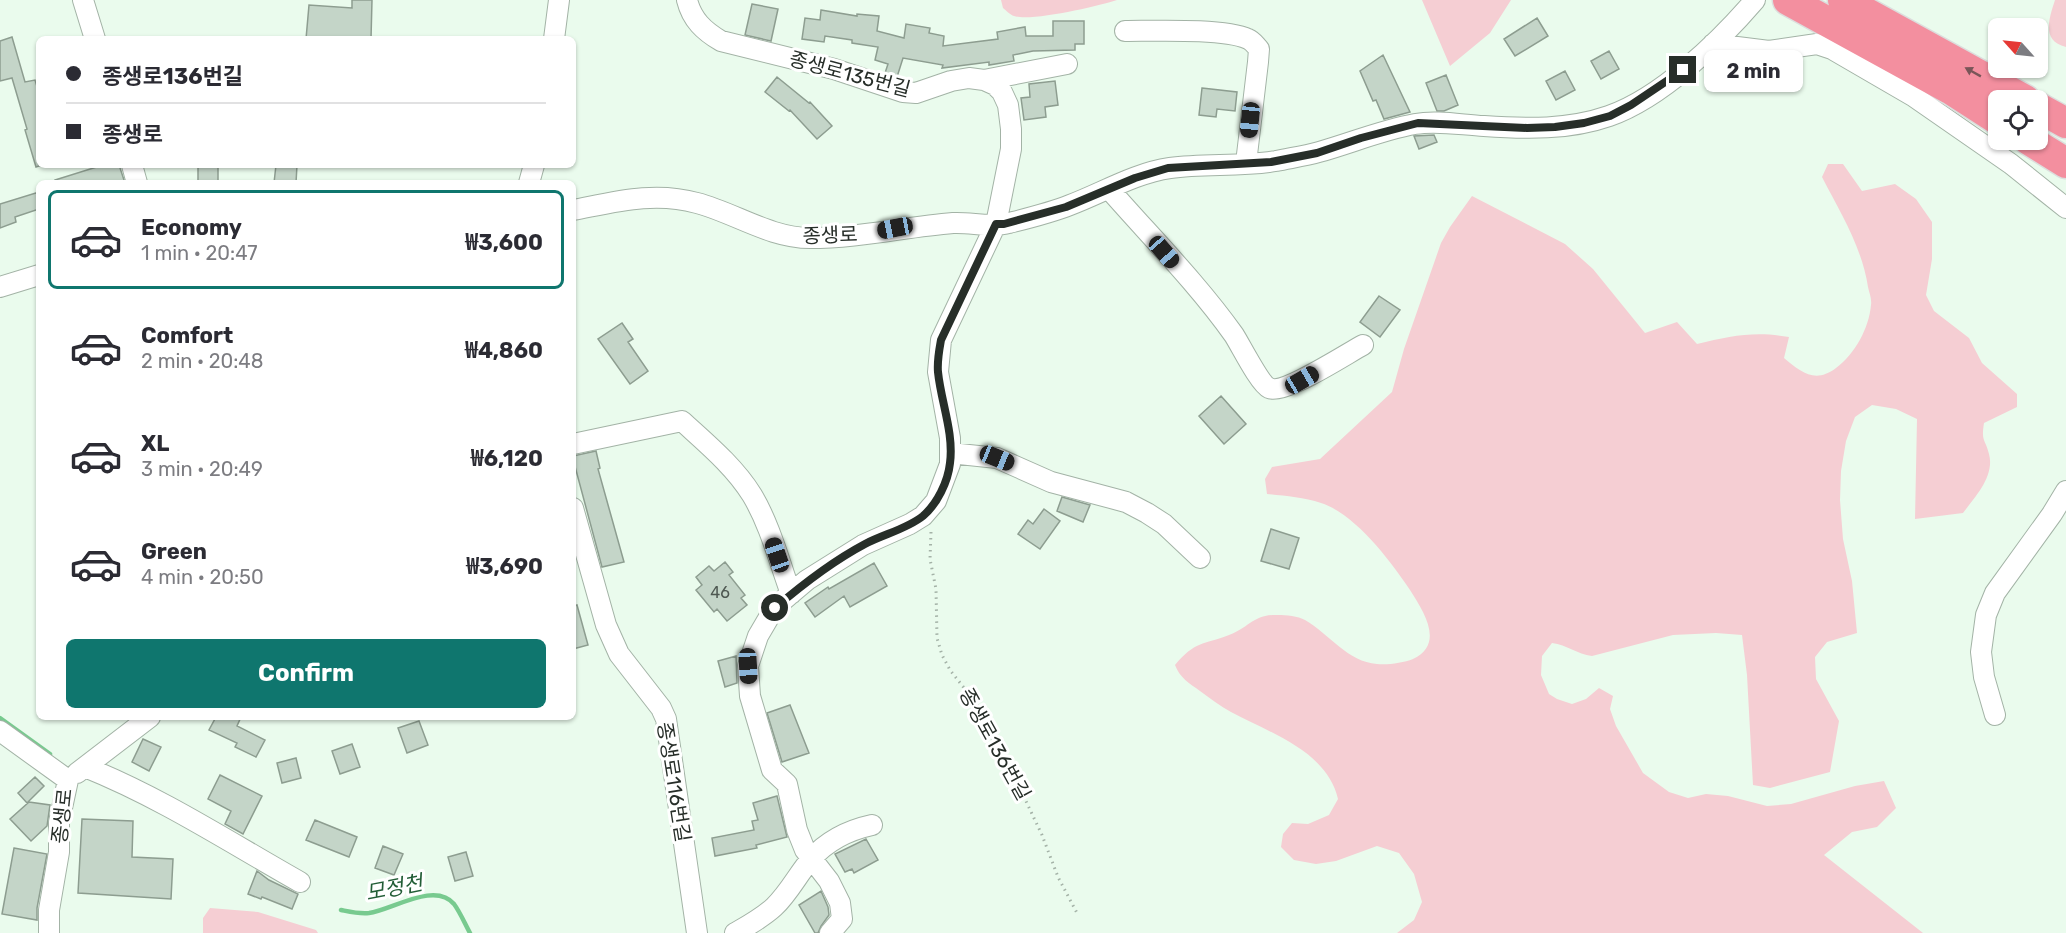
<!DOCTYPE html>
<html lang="en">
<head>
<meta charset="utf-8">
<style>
	:root { --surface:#fff; --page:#f2f2f3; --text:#2b2b33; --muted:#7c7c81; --line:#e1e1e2; --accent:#0f766e }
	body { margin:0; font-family:Rubik,"Noto Sans KR",sans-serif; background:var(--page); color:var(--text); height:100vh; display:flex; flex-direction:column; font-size:22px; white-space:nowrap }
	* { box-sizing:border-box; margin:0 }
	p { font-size:20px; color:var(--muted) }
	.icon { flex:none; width:33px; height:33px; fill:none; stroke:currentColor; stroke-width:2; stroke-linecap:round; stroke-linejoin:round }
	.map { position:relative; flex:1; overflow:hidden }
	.sheet { position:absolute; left:36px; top:180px; width:540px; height:540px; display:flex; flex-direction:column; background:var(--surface); border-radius:9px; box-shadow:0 2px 4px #0004 }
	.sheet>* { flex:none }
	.guide { position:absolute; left:36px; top:36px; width:540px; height:132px; border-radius:9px; box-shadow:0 2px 4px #0004; display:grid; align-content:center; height:132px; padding:0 30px; background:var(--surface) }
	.needle { width:39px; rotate:297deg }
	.buttons { position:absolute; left:1988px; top:18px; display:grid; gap:12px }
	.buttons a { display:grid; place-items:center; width:60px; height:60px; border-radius:9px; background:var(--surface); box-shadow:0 2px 4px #0004; font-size:30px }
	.end { position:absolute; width:27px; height:27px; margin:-14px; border:8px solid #272e29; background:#fff; box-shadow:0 0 0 3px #fff }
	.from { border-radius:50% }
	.bubble { position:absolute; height:42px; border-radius:9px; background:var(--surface); box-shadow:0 2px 4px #0004; font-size:20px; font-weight:700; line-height:42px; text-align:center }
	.car { position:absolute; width:18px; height:36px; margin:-18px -9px; border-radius:8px; box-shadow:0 0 4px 2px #0007; background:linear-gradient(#222 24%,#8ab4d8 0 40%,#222 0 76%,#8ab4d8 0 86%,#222 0) }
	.guide b { display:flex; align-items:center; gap:21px; height:57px; font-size:22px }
	.guide b+b { border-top:2px solid var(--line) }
	.guide i { width:15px; height:15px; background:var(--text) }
	ul { padding:10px 0 0; list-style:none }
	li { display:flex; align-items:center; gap:18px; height:99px; margin:0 12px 9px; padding:0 18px; border:3px solid transparent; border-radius:9px }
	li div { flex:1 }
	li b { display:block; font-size:22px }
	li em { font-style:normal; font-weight:700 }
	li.active { border-color:var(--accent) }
	li>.icon { width:54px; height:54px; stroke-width:1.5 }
	.action { display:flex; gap:12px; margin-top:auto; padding:12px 30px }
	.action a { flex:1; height:69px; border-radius:9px; background:var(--accent); color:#fff; font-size:24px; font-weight:700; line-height:69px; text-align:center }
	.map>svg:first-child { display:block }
	.green { fill:#f5ced3 }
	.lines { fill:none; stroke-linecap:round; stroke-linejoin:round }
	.stream { stroke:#78ca8f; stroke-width:4.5 }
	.building { fill:#c4d5c8; stroke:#8d9d90; stroke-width:1.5 }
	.minor-casing { stroke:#a3b3a6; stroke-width:22 }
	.highway-casing { stroke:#dcdedd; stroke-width:33 }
	.path { stroke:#a4b2a7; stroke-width:3; stroke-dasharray:1.5 4.5; stroke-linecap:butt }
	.minor { stroke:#fff; stroke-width:20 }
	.highway { stroke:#f38f9f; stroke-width:30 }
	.oneway { fill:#795558 }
	.route { stroke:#272e29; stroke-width:8 }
	.labels { text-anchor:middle; stroke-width:6; stroke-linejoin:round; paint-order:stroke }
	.number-label { font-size:16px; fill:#4e5851 }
	.street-label { font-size:20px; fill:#272e29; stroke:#fff }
	.water-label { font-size:21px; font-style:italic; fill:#225d36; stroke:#fff }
</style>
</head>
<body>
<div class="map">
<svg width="2066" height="933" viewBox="0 0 2066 933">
	<rect width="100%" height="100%" fill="#eafbed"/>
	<!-- green -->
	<path class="green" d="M1001 0H1117C1099 6 1030 22 1014 16 1010 15 1006 10 1003 8Z
		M1422 0H1511L1490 33 1450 66Z
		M2055 0H2066V47C2041 41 2049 19 2055 0Z
		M1828 164H1843L1862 191 1895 184 1916 199 1932 222V259L1926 295 1934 311 1969 338 1982 363 2017 394V407L1984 423C1981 442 1985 438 1989 454 1995 476 1975 497 1963 513L1915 519 1917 419 1896 409 1872 405 1855 417 1846 441 1841 471 1840 500 1843 539 1852 581 1857 633 1827 642 1815 657 1816 679 1839 721 1830 772 1770 788 1753 785 1747 675 1742 635 1716 633 1673 635 1592 656C1577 654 1567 645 1552 643L1542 656 1541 675 1549 694 1557 699 1572 704 1586 699 1599 688 1613 696 1610 709 1616 726 1643 773 1669 792 1688 798 1706 794 1728 796 1767 806 1791 804 1855 786 1884 781 1896 808 1877 827 1852 832 1824 855 1923 933H1397L1414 920 1422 902 1414 874 1399 853 1377 846 1336 861 1316 864 1294 860 1281 847 1283 834 1292 823 1308 824 1329 815 1338 799C1327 751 1270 733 1231 712 1220 706 1210 698 1200 691 1189 683 1180 678 1175 665 1195 641 1203 645 1229 635 1249 628 1253 614 1278 615 1286 615 1298 616 1305 620 1329 634 1348 662 1377 664 1388 665 1403 663 1413 659 1445 644 1424 612 1410 590 1390 560 1355 514 1321 503 1303 497 1285 496 1267 494L1265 479 1272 467 1320 459 1392 392 1404 349 1441 243 1450 227 1472 196 1565 244 1593 269 1645 333 1677 322 1697 344C1731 336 1754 331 1789 337L1784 358C1801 372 1815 384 1836 368 1855 354 1869 328 1871 305 1872 299 1869 292 1868 287 1862 247 1840 212 1822 177Z
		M210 908 258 912 316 930 318 933H203V918Z"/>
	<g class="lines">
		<!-- stream -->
		<path class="stream" d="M0 718 50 754
			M341 910C351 912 359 914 369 913 392 910 435 881 454 904 460 912 465 924 470 933"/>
	</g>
	<!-- building -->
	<path class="building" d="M352 0H372L371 39H306L309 5 352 8Z
		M752 4 778 9 771 41 745 35Z
		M821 10 857 16V14L879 16 877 31 904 38 906 24 930 28 929 33 944 36 943 46 998 39 997 32 1025 27 1026 36H1053V21H1084V44H1075V50L1033 51 1013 55 1014 61 989 65V62L942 68 943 65 903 58 897 77 885 73 888 64 875 60 878 47 852 43V40L825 36 824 42 802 39 805 18 820 20Z
		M1537 18 1548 36 1515 56 1504 39Z
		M12 37 25 82 35 80 39 93V166L36 167 25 130 27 129 12 78 0 81V41Z
		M1609 51 1619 69 1601 79 1591 61Z
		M1383 55 1410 112 1384 119 1376 100 1373 101 1360 71Z
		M1565 71 1575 90 1556 100 1546 81Z
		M1446 75 1458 105 1444 111H1437L1426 83Z
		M777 77 809 103 810 102 832 126 817 139 790 110 789 111 765 92Z
		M1055 81 1058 105 1045 107 1046 117 1024 120 1021 98 1030 97 1029 84Z
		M1202 88 1237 92 1235 111 1217 109 1216 117 1199 115Z
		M1434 135 1437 142 1419 149 1414 136Z
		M103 165H119L125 183H56L55 180Z
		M276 165H297L296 183H274Z
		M198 166H218V183H198Z
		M39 192V209L15 217 16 222 0 228V204Z
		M1379 296 1400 310 1380 337 1360 322Z
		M622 323 633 339 628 342 648 371 630 384 598 339Z
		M1221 396 1246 424 1224 444 1199 416Z
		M596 451 600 468 598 469 624 562 602 567 573 459V456Z
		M1062 497 1090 505 1083 522 1057 511Z
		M1044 509 1060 521 1040 549 1018 534 1028 520 1033 524Z
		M1271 529 1299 538 1289 569 1261 561Z
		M725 562 733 572 729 575 745 595 741 598 747 605 727 621 717 609 714 612 696 590 702 585 696 577 709 566 714 571Z
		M874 563 887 586 850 607 844 596 815 617 805 603 828 587 829 589Z
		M577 605 588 645 573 649V606Z
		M736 656 737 683 725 687 718 661Z
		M790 705 809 753 782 762 767 713Z
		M216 717H241L237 726 265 740 256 757 235 747 237 743 209 730Z
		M419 721 428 745 407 753 398 728Z
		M143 739 161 747 149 771 132 762Z
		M352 744 360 767 340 774 332 751Z
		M296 758 301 778 282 783 277 763Z
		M220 775 262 796 243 834 225 824 231 811 208 799Z
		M35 777 44 786 27 803 18 793Z
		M777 796 787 837 756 845 757 848 715 856 712 838 754 830 752 821 758 820 753 803Z
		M29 802 50 805 47 826 31 841 10 819Z
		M82 819 133 821 132 857 173 859 171 899 78 893Z
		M315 820 357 837 349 857 306 840Z
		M866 839 878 860 854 873 852 869 845 872 835 854Z
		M383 846 403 854 394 875 375 868Z
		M14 848 47 854 37 908V920L2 914Z
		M466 852 473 876 455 881 448 857Z
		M257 871 269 880 298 894 292 909 262 897 261 899 248 894Z
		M821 891 828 907 829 915 821 926 818 933H815L799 905Z"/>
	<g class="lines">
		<defs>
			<path id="minor" d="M83 0 95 39
				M687 0C692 20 704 31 721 41L834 69 903 92 916 93 951 81 969 78 984 80 995 85 1002 92 1008 105 1011 129V149L996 224 941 340 938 372 950 438V464L936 501 923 516 910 524 863 545 807 580 775 607 758 636 748 666 750 696 772 770 787 784 797 830 805 850 829 881 840 903 842 919 830 933
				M1125 31C1154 31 1224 28 1248 39 1253 41 1255 45 1259 49L1258 62 1246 163
				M554 39 559 0
				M1713 44 1769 51 1817 44 1832 49 1913 96 2011 164 2066 208
				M984 80 1067 64
				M132 165 137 183
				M529 183 534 165
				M1109 189C1151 237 1197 283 1234 335 1241 346 1260 384 1269 388 1284 395 1346 354 1363 345
				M573 210C615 202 654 191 697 203 735 213 770 238 810 238 858 238 905 227 953 223 971 222 992 228 1009 223 1029 218 1050 213 1070 205 1102 193 1135 173 1170 168 1204 163 1241 167 1276 161 1290 158 1305 156 1319 152 1351 143 1382 130 1415 124 1437 120 1462 125 1484 126 1526 129 1569 130 1609 116 1661 98 1719 42 1755 0
				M0 287 39 275
				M573 444 682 421C706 443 734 466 752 495 770 525 779 561 791 594
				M950 453 997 458 1051 482 1126 502 1147 513 1164 524 1200 558
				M573 508 606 625 619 654 661 708 666 719 697 933
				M1995 715 1984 677 1981 652 1986 615 1995 593 2052 514 2066 491
				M0 731 68 780 59 822V852L49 910V933
				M85 767C162 798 229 842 300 882
				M77 773 150 717
				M735 933C749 925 762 918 774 907 789 893 798 874 811 859 827 841 849 830 872 825"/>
			<path id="highway" d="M1788 0 1950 89 1998 120
				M1843 0 2025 100
				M2037 107 2066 123
				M2029 140 2066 163"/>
		</defs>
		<!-- minor casing -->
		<use href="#minor" class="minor-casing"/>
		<!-- highway casing -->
		<use href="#highway" class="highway-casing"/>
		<!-- path -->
		<path class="path" d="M931 532 930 559 936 589 937 638 942 655 950 670 979 707 988 731 1024 797 1042 835 1058 877 1077 913"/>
		<!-- minor -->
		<use href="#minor" class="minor"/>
		<!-- highway -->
		<use href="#highway" class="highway"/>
	</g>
	<!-- one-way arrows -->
	<defs><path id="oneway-solid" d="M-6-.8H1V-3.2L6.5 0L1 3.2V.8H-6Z" transform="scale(1.5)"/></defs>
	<use class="oneway" href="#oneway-solid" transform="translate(1973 72) rotate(-151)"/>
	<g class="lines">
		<!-- route -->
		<path class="route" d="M775 608C803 584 833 561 865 544 884 534 907 529 923 516 937 504 948 482 950 463 954 433 941 402 938 372 937 361 939 351 941 340L996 224H1004L1066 207 1135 178 1168 168 1271 162 1317 153 1361 138 1418 123 1527 128 1555 127 1584 123 1610 116 1631 105 1683 70"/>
	</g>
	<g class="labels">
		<!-- number labels -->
		<g class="number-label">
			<text x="720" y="598">46</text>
		</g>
		<!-- street labels -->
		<g class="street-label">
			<text transform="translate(850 74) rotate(15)" y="7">종생로135번길</text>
			<text transform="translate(830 235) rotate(-2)" y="7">종생로</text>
			<text transform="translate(995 744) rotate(61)" y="7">종생로136번길</text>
			<text transform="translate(674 782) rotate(81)" y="7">종생로116번길</text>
			<text transform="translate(62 816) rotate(-84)" y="7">종생로</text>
		</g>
		<!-- water labels -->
		<g class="water-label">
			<text transform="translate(394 888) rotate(-11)" y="7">모정천</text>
		</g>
	</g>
</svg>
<div class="buttons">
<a><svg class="needle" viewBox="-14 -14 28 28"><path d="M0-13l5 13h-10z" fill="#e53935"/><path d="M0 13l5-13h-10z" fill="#7c7c81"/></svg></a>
<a><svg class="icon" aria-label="locate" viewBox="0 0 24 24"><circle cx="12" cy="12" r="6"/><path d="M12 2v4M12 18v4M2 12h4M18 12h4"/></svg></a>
</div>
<i class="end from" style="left:775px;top:608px"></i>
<i class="end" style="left:1683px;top:70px"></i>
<div class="bubble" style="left:1704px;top:50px;width:99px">2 min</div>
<i class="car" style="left:1250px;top:120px;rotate:186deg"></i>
<i class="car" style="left:895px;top:228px;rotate:259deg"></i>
<i class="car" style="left:1164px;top:252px;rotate:139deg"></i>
<i class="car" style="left:1302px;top:380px;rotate:60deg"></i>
<i class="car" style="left:997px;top:458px;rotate:112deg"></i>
<i class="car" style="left:777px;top:555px;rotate:341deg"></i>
<i class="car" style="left:748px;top:666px;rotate:177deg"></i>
<div class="guide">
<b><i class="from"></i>종생로136번길</b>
<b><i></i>종생로</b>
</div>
<section class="sheet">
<ul>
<li class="active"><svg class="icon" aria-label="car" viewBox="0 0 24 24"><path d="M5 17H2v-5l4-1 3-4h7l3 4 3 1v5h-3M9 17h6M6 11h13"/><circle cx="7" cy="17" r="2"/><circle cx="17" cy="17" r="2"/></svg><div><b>Economy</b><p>1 min · 20:47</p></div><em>₩3,600</em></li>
<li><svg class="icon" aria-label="car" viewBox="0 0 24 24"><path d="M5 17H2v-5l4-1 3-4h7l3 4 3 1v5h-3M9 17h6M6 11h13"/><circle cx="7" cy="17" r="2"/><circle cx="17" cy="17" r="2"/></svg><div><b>Comfort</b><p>2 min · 20:48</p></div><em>₩4,860</em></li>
<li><svg class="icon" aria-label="car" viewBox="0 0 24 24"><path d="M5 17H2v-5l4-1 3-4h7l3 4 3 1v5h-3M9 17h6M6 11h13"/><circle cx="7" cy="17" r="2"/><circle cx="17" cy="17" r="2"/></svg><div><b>XL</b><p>3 min · 20:49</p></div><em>₩6,120</em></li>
<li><svg class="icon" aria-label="car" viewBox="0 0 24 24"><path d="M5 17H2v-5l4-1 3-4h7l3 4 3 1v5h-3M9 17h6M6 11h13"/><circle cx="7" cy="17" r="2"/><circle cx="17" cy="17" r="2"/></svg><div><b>Green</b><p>4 min · 20:50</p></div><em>₩3,690</em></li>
</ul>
<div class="action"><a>Confirm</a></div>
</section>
</div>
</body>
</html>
